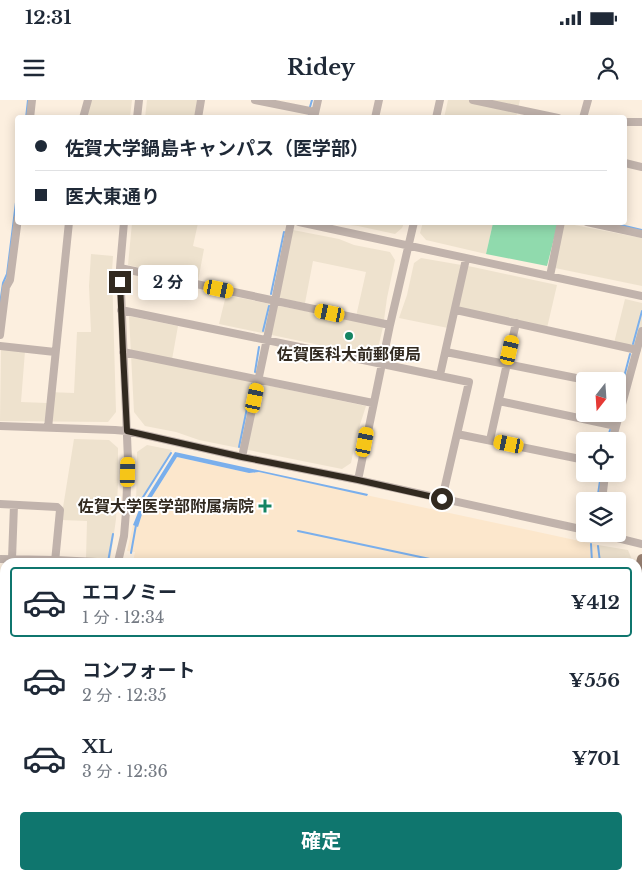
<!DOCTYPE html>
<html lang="ja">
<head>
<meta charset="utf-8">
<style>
	:root { --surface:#fff; --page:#f6f6f7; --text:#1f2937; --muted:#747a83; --line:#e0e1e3; --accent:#0f766e }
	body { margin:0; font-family:"Libre Baskerville","Noto Sans JP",serif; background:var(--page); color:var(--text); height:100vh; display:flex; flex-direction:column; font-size:19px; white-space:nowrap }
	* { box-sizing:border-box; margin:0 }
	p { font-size:16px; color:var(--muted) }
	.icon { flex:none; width:28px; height:28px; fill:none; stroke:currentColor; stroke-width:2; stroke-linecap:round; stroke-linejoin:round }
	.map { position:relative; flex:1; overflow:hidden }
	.panel { position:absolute; left:0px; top:458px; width:642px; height:322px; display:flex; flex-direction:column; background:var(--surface); border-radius:15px 15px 0 0; box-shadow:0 2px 12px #0003 }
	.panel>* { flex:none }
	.hud { position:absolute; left:15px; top:15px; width:612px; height:110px; border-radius:5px; box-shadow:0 2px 12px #0003; display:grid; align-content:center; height:110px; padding:0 20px; background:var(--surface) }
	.needle { width:32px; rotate:197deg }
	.fabs { position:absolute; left:576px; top:272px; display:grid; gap:10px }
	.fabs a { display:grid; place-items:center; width:50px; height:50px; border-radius:5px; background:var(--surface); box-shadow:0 2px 12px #0003; font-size:25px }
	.end { position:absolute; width:22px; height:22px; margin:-11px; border:6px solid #322a20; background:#fff; box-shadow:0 0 0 2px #fff }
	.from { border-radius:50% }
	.bubble { position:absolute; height:35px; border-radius:5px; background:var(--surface); box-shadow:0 2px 12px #0003; font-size:16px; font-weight:700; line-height:35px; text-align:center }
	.car { position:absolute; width:15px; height:30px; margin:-15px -8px; border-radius:6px; box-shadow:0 0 4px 1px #0007; background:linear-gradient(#f5c518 24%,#345 0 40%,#f5c518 0 76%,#345 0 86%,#f5c518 0) }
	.hud b { display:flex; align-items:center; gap:18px; height:48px; font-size:19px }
	.hud b+b { border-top:1px solid var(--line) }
	.hud i { width:12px; height:12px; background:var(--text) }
	ul { padding:9px 0 0; list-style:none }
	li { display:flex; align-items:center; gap:15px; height:70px; margin:0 10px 8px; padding:0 10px; border:2px solid transparent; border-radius:5px }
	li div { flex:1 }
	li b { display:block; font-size:19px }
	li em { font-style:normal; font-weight:700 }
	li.on { border-color:var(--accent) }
	li>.icon { width:45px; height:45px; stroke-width:1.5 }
	.primary-button { display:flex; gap:10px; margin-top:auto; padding:10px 20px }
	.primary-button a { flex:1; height:58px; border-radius:5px; background:var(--accent); color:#fff; font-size:20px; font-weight:700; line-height:58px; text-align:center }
	.status { display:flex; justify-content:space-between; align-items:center; height:35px; padding:0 25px; background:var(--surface); direction:ltr }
	.status svg { height:14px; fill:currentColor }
	header { display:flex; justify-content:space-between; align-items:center; height:65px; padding:0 20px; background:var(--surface); font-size:22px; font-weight:700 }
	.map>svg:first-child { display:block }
	.commercial { fill:#eee2ce }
	.built { fill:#fce7cc }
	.green { fill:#90daad }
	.water { fill:#7aafec }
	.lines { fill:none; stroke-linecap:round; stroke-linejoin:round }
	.stream { stroke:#7aafec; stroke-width:2 }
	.minor { stroke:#c1b3ac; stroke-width:8 }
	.major { stroke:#977f71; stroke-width:10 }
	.route { stroke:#322a20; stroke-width:6 }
	.poi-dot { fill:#148462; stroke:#fff; stroke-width:2 }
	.labels { text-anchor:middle; stroke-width:4; stroke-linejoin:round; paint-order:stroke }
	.poi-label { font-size:16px; font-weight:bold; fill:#322a20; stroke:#fff }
</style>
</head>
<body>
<div class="status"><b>12:31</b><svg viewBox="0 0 49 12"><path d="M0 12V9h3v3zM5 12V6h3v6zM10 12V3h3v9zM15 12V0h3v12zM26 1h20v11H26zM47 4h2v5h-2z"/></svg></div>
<header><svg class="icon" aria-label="menu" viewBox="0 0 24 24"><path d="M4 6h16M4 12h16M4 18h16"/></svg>Ridey<svg class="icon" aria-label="person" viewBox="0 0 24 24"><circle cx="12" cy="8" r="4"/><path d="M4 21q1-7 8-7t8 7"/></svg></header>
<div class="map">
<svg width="642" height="780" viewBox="0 0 642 780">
	<rect width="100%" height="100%" fill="#fcefdf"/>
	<!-- commercial -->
	<path class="commercial" d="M91 0H132L130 17 86 18Z
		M147 0H197L195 17 145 18Z
		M448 0H520L516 17 444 18Z
		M423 122 493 123 486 154 426 140 420 133Z
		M132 123H198L193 146 204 149 198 181 128 165Z
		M333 123H404L402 128 395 134 358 126Z
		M564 123 642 138V186L555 168Z
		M293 130 339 139 354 145 390 152 395 160 387 198 383 227 376 257 219 224 226 195 355 221 366 172 313 161 305 203 278 198Z
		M91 154 113 156 112 171 116 312 108 322 0 321 1 249 25 251 21 302 47 303 48 292 74 293 77 232H91L89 186Z
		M421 158 473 167 557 185 547 228 453 208 448 228 399 218 407 195 414 163Z
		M625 199 642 203V238L636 247 614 243Z
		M129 216 178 226 171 265 366 306 357 334 351 363 342 369 199 340 176 332 145 326 134 312Z
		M74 339 109 340 118 348V384L116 419 110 462H84L86 459 87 421 61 420Z
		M147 345 172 350 136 409 137 352Z
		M598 445 628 450 633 462H599Z"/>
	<!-- built -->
	<path class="built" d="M177 357 249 373 259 372 598 445 599 462H133L135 452 127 451 133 425 138 426 143 411Z
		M66 775H547L546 780H65Z"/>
	<!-- green -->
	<path class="green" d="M493 123H558L547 166 486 154Z
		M179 775H263L271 777V780H178Z
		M399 775H483L482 780H416L399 776Z"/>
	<!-- water -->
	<path class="water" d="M175 352 368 394 367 396 259 372 249 373 177 357 143 411 138 427 133 425 139 410Z"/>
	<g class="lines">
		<!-- stream -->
		<path class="stream" d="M310 7 312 0
			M26 18 28 0
			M308 18 309 15
			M608 122 642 130
			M271 194 284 132
			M0 204 3 183 7 174 18 86
			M263 231 269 206
			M633 244 642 211
			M255 272 259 247
			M623 281 630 254
			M618 303 620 293
			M613 320 615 314
			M607 341 610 330
			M239 347 252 284
			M597 401 601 374
			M138 405 171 353
			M298 431 444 462
			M591 444 592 462
			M598 446 600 462
			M131 453 136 425
			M108 462 113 434
			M0 510H5
			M642 680 638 693 642 694
			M544 780 545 775"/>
		<!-- minor -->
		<path class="minor" d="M255 0 315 12
			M473 0 558 18
			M30 18 32 0
			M83 18 88 0
			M137 18 139 0
			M198 18 201 0
			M314 18 318 0
			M375 18 379 0
			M436 18 440 0
			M583 18 588 0
			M625 22H642
			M625 63 642 67
			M299 122 642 196
			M587 122 642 134
			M120 168 390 225
			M550 176 561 122
			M121 210 469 282 442 399
			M456 210 637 250
			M0 235 6 187 10 180 18 118
			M0 246 55 252
			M123 252 373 303
			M446 252 591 281
			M440 275 466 159
			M499 301 616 326
			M0 326 115 330 127 331 242 357 358 380 585 430
			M48 328 69 122
			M457 334 585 360
			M490 340 516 223
			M612 341 642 231
			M242 357 275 201 291 122
			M358 380 390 225 414 122
			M602 401 605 374
			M0 404 57 407 60 410 55 462
			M601 434 642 444
			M0 459 55 460 97 462
			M12 459 14 405
			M118 462 124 436 126 412 128 360 120 168 124 122
			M0 505H5
			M638 591 642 592
			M0 656 5 657
			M0 719 5 696
			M638 751 642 752
			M638 773 642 758
			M0 776 21 780
			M51 780 52 775
			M597 780 599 775"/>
		<!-- major -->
		<path class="major" d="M638 475 642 459
			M552 780 553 775"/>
	</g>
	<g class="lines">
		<!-- route -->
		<path class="route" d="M120 182 123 252 127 331 242 357 358 380 442 399"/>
	</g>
	<!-- markers -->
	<g class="poi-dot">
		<circle cx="349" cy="236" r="5"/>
		<path d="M262.5 398.5h5v5h5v5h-5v5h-5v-5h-5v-5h5z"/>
	</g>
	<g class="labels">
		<!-- poi labels -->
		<g class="poi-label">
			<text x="349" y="260">佐賀医科大前郵便局</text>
			<text x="254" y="412" text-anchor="end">佐賀大学医学部附属病院</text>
		</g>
	</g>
</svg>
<div class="fabs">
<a><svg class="needle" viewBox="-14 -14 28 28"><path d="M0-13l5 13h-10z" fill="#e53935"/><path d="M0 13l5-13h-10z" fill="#747a83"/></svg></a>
<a><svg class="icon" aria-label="locate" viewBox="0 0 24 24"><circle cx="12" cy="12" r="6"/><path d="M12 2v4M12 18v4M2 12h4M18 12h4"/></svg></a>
<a><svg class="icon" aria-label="layers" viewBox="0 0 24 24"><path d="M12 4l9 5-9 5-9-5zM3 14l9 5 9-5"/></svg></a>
</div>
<i class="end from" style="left:442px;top:399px"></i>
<i class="end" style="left:120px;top:182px"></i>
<div class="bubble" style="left:138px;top:165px;width:60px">2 分</div>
<i class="car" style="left:219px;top:189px;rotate:102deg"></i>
<i class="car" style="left:330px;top:213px;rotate:282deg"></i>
<i class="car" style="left:510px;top:250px;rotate:13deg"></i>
<i class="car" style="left:255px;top:298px;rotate:12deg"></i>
<i class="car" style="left:365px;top:342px;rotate:11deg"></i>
<i class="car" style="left:509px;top:344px;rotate:282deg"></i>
<i class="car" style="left:128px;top:372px;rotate:1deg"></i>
<div class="hud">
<b><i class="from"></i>佐賀大学鍋島キャンパス（医学部）</b>
<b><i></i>医大東通り</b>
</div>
<section class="panel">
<ul>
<li class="on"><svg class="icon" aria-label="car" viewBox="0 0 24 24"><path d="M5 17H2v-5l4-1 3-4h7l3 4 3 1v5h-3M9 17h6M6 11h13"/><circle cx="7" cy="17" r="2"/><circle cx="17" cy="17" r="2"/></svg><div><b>エコノミー</b><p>1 分 · 12:34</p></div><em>¥412</em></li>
<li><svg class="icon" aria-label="car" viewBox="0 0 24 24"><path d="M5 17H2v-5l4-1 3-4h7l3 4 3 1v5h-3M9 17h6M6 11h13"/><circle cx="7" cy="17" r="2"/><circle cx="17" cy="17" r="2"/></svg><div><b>コンフォート</b><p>2 分 · 12:35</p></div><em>¥556</em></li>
<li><svg class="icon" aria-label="car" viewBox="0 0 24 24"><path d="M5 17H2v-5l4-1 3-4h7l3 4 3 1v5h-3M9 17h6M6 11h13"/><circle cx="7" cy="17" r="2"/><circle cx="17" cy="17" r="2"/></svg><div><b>XL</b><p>3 分 · 12:36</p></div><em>¥701</em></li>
</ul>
<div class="primary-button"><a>確定</a></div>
</section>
</div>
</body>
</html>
